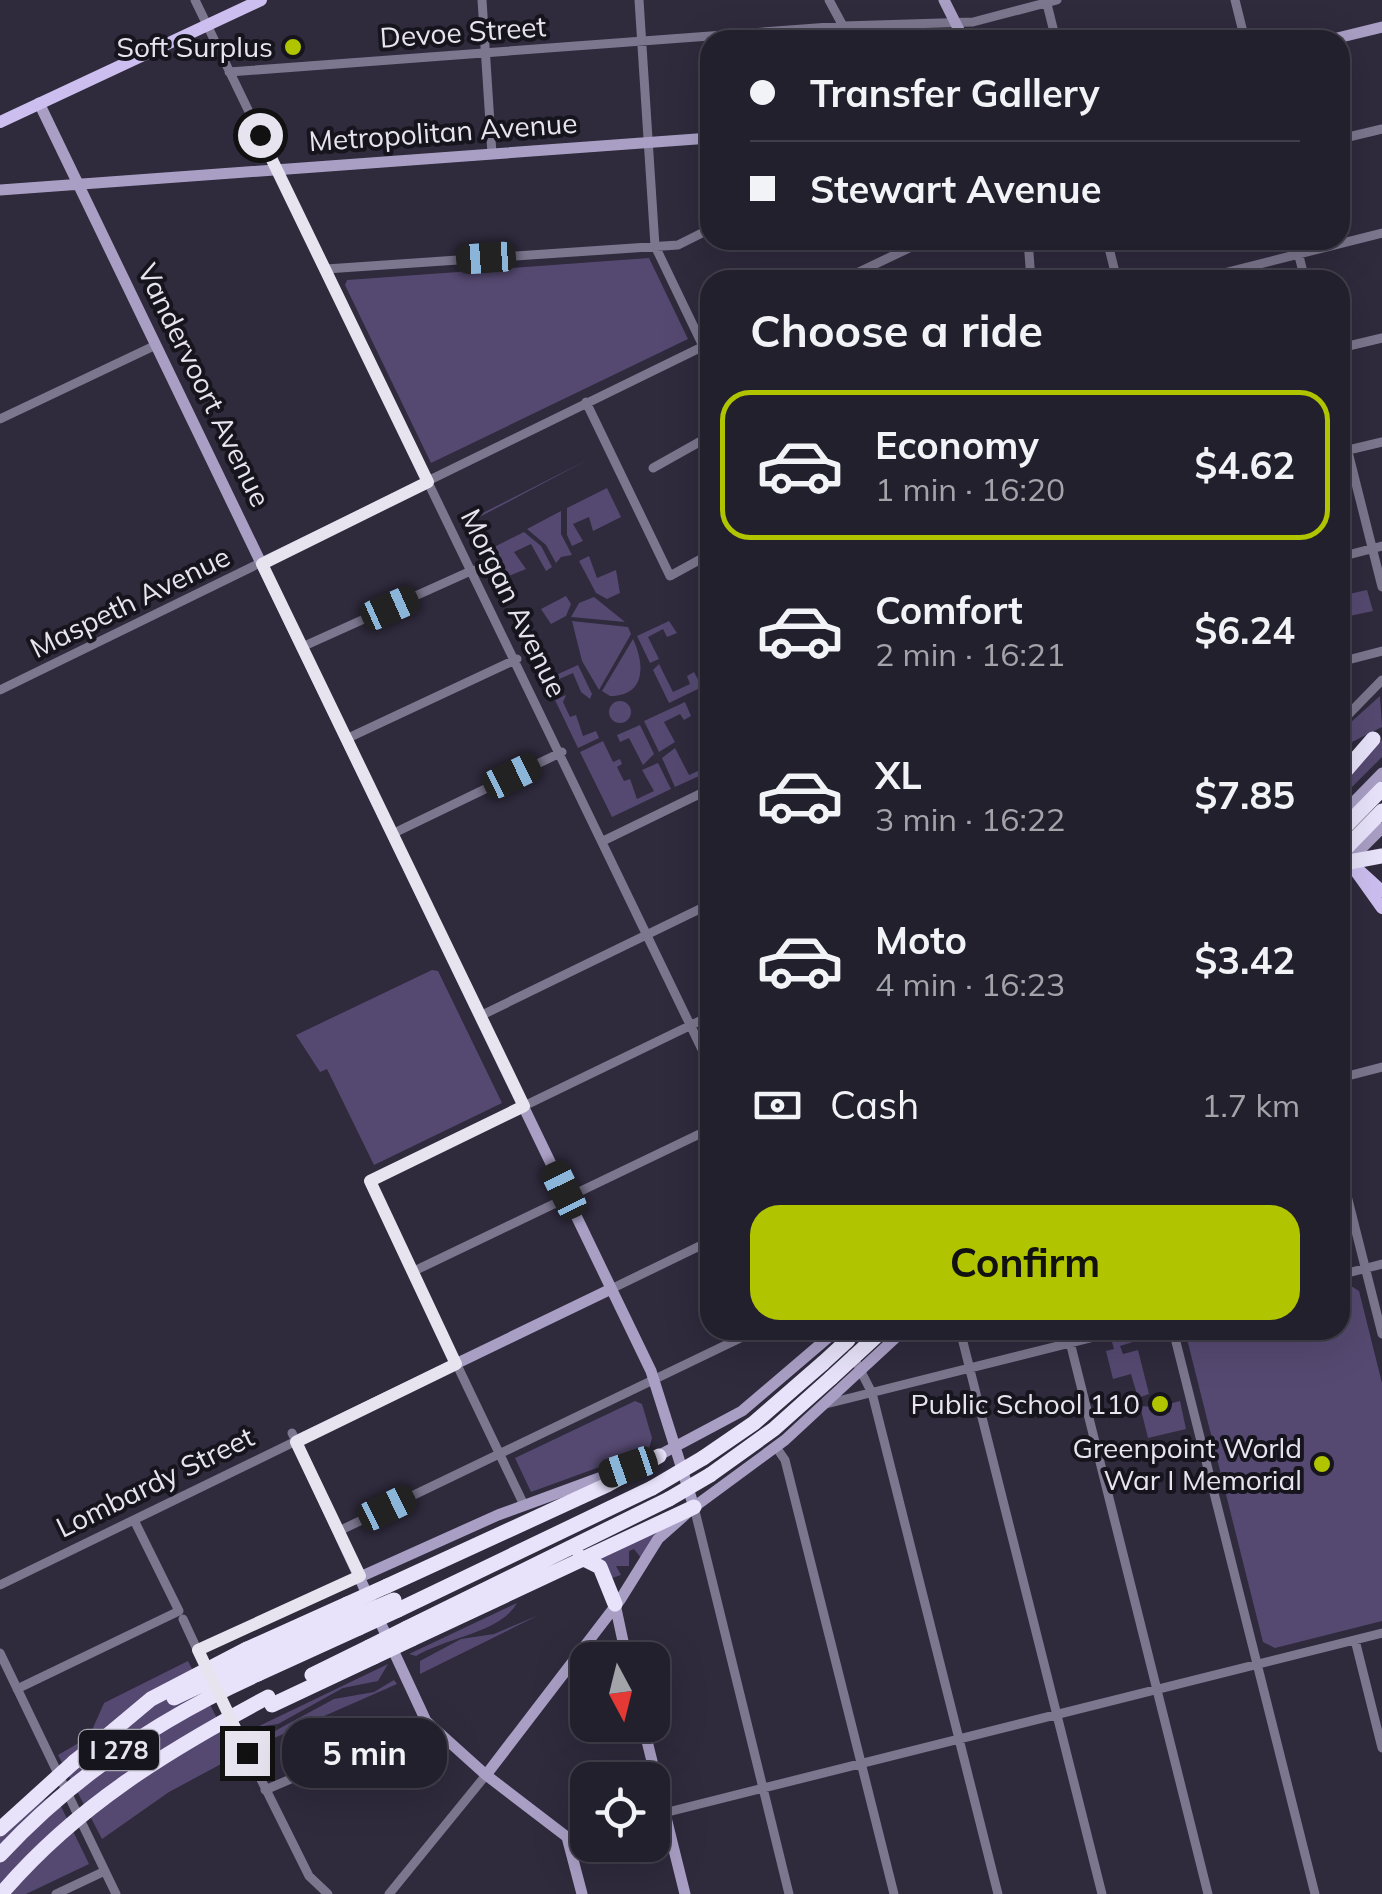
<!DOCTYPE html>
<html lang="en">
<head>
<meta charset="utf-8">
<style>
	:root { --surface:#23202d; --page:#2f2d39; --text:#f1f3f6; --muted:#a3a3aa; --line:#403e49; --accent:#b0c500 }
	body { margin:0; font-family:Mulish,sans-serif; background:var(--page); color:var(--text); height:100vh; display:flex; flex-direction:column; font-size:38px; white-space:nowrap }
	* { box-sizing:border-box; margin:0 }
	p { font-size:32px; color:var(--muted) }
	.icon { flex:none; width:55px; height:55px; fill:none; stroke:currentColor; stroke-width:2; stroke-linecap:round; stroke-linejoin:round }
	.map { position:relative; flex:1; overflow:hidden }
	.drawer { position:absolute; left:700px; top:270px; width:650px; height:1070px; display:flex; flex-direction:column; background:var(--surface); border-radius:30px; box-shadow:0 10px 40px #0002,0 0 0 2px var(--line) }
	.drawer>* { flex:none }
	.hud { position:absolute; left:700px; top:30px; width:650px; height:220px; border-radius:30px; box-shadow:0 10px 40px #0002,0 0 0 2px var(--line); display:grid; align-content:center; height:220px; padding:0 50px; background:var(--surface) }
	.needle { width:65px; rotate:173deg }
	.fabs { position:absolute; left:570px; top:1642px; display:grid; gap:20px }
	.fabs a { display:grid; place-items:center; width:100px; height:100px; border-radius:20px; background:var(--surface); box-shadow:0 10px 40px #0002,0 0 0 2px var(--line); font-size:50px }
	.end { position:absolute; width:45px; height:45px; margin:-22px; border:12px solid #e7e4f0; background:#111; box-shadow:0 0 0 5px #111 }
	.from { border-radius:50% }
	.bubble { position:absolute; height:70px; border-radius:30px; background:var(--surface); box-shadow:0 10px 40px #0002,0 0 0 2px var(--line); font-size:32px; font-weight:700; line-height:70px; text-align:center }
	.car { position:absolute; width:30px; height:60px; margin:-30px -15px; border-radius:12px; box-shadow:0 0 8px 2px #0007; background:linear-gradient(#222 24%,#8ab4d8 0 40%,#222 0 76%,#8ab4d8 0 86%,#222 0) }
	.hud b { display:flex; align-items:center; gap:35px; height:95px; font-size:38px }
	.hud b+b { border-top:2px solid var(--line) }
	.hud i { width:25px; height:25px; background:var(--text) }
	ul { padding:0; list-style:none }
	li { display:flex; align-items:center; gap:30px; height:150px; margin:0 20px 15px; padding:0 30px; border:5px solid transparent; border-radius:30px }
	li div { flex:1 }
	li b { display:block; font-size:38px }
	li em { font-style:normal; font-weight:700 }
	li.selected { border-color:var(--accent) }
	li>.icon { width:90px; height:90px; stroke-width:1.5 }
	h2 { padding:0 50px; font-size:45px; line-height:120px }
	.pay { display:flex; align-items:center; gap:25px; height:110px; padding:0 50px; font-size:38px }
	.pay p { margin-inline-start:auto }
	.primary-button { display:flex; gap:20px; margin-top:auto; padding:20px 50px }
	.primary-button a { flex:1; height:115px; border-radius:30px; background:var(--accent); color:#111; font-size:40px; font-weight:700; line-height:115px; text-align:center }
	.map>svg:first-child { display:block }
	.green { fill:#554971 }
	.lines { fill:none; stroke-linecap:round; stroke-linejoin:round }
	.street { stroke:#7c768e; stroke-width:9 }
	.secondary { stroke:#a99fc5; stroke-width:11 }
	.primary { stroke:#ccbff0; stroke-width:12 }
	.highway { stroke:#e8e3fa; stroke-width:15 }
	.highway-bridge { stroke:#e8e3fa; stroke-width:15 }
	.route { stroke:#e7e4f0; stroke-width:12 }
	.poi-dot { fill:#b0c500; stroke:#16141c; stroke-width:4 }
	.labels { text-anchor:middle; stroke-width:8; stroke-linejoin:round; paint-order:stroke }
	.shield { fill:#16141c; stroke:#a8a6b0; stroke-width:2.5 }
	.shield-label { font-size:25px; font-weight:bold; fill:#e7e4f0 }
	.street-label { font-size:28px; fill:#e7e4f0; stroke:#16141c }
	.poi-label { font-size:28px; fill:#e7e4f0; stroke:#16141c; text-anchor:end }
</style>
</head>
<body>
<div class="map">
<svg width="1382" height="1894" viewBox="0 0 1382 1894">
	<rect width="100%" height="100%" fill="#2f2a3c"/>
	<!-- green -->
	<path class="green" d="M649 258 688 339 431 463 345 285 347 280Z
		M593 457 472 521 471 530 467 521Z
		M607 488 621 517 593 531 589 517 573 524 583 541 572 546 567 535V508Z
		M561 511V534L572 555 561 557 556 563 546 545 527 529Z
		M524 532 541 546 552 567 546 571 531 544 514 552 526 569 496 581 484 552Z
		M589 556 597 578 616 570 620 593 607 599 596 593 579 561Z
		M1367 590 1373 611 1340 618V596Z
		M566 596 571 604 566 616 551 624 541 609Z
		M594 597 625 622 571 617 579 603Z
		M572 621 628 627 631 634 599 690 582 661Z
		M669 621 677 633 667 637 663 629 648 637 659 659 650 663 637 636Z
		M633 639C645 664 646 696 610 696L602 691Z
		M659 664 673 692 690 684 687 676 694 672 702 687 669 703 653 670Z
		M578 665 592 694 590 699 581 692 573 673 557 680 564 691 552 696 545 680Z
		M566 695 563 702 570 717 576 715 583 736 596 731 599 738 578 748 555 700Z
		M1380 696 1382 727 1340 748V732Z
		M609 712a11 11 0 1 1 22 0a11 11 0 1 1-22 0Z
		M685 702 691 716 684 720 680 714 664 722 675 742 659 752 644 721Z
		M640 725 654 754 643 765 629 738 620 742 617 735Z
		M1382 740V757L1340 799C1340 773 1362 754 1382 740Z
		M603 741 613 762 620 759 622 764 617 767 624 781 630 779 637 799 654 791 642 770 658 763 671 789 612 817 580 752Z
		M675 748 689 775 707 767 704 760 710 757V771L675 787 662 758Z
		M432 970 438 971 502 1103 374 1165 327 1069 320 1072 296 1035Z
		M1348 1284 1359 1291 1382 1383V1621L1275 1648 1263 1642 1186 1335 1189 1330H1340V1286Z
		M1131 1337 1133 1342 1120 1346 1123 1354 1138 1350 1149 1394 1138 1398 1131 1374 1113 1379 1106 1351 1114 1349 1112 1342Z
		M635 1401 642 1404 652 1438 649 1449 531 1492 515 1458Z
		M1180 1401 1186 1429 1148 1438 1140 1406 1158 1407 1160 1415 1170 1412 1169 1404Z
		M668 1521 641 1558 634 1549 629 1551V1566H616L621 1575 612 1578 600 1559Z
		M517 1603C500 1633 447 1637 416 1656L409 1654Z
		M539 1615 420 1674V1661L461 1639 494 1634Z
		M188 1661 236 1756 169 1792 102 1839 58 1755 89 1737 104 1703Z
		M388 1664 378 1681 343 1688 278 1724 257 1727Z
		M394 1680 397 1684 256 1746 260 1739 334 1699 374 1692Z
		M55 1794 89 1864 26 1894H0V1823Z"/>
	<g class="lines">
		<!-- street -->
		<path class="street" d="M195 0 710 1066
			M482 0 492 154
			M639 0 655 246 703 346
			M829 0 843 26
			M1046 0 1056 40
			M1235 0 1245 40
			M229 72 843 26 973 22 1057 0
			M1340 139 1382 129
			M1028 240 1031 280
			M1107 240 1117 280
			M1295 240 1305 280
			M326 269 678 245 710 229
			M842 280 926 240
			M1196 280 1382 233
			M1340 348 1382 338
			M586 402 670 576 710 554
			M0 419 156 345
			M1340 420 1382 587
			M1340 452 1382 442
			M653 468 710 436
			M1340 557 1382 546
			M302 647 473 570
			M1340 662 1382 651
			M0 690 710 343
			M1340 723 1382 680
			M346 739 517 659
			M392 834 562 752
			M603 841 710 789
			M480 1016 710 904
			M1340 1078 1382 1067
			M1340 1168 1382 1334
			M412 1272 710 1129
			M1340 1275 1382 1264
			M611 1289 710 1241
			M960 1330 1102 1894
			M1067 1330 1208 1894
			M1173 1330 1315 1894
			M852 1354 872 1393 998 1894
			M826 1404 1122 1330
			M776 1447 785 1460 894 1894
			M524 1505 369 1181 710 1016
			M694 1507 789 1894
			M339 1531 757 1330
			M0 1585 296 1441 292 1433
			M183 1619 207 1671
			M1355 1640 1382 1748
			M198 1651 360 1577
			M0 1653 116 1894
			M17 1689 179 1611 134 1520
			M216 1689 309 1876 328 1894
			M265 1790 426 1721
			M652 1816 1382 1633
			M567 1837 588 1833
			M56 1894 105 1871
			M389 1894 486 1775"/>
		<!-- secondary -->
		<path class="secondary" d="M944 0 964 40
			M1329 40 1382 27
			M39 103 651 1371 694 1507
			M0 190 710 138
			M1340 816 1382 773
			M1340 870 1382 828
			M652 1459 742 1411 837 1330
			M360 1577 498 1515 629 1467
			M615 1604 627 1660
			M643 1725 685 1894
			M486 1775 620 1600 658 1539 694 1507 785 1440 904 1330
			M582 1894 567 1837 486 1775 426 1721 296 1441 611 1289"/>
		<!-- primary -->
		<path class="primary" d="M0 122 261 0
			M1345 856 1382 908
			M1351 863 1382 891"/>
		<!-- highway -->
		<path class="highway" d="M1340 777 1373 739
			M1340 832 1382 789
			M1349 862 1382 856
			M703 1458 754 1423 823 1363
			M710 1475 774 1429 831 1378
			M580 1557 600 1567 615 1604
			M387 1586 607 1485 659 1456
			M398 1610 652 1488
			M407 1628 669 1499
			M412 1639 694 1507
			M247 1649 347 1604
			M252 1661 354 1617
			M258 1674 359 1628
			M312 1675 369 1647
			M272 1705 374 1657
			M74 1762 102 1740"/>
		<!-- highway-bridge -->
		<path class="highway-bridge" d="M1340 854 1382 811
			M823 1363 848 1340
			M831 1378 883 1330
			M652 1488 703 1458
			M669 1499 710 1475
			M347 1604 387 1586
			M354 1617 394 1600
			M359 1628 398 1610
			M369 1647 407 1628
			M374 1657 412 1639
			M174 1698 252 1661
			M102 1740 151 1699 247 1649
			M0 1829 74 1762
			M0 1855C73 1776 160 1718 258 1674
			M1 1894C76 1806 167 1751 268 1697"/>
	</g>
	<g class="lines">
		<!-- route -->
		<path class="route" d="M247 1753 198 1650 360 1576 296 1442 456 1364 370 1181 524 1106 262 564 428 482 260 135"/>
	</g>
	<!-- markers -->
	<g class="poi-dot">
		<circle cx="293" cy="47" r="10"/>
		<circle cx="1160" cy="1404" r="10"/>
		<circle cx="1322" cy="1464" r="10"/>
	</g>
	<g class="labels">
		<!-- shield labels -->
		<rect class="shield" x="79" y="1730" width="80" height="40" rx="8"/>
		<g class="shield-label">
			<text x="119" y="1759">I 278</text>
		</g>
		<!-- street labels -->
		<g class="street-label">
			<text transform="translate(463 32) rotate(-4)" y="10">Devoe Street</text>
			<text transform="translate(443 132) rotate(-4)" y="10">Metropolitan Avenue</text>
			<text transform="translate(204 385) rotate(64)" y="10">Vandervoort Avenue</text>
			<text transform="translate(130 602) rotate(-26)" y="10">Maspeth Avenue</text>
			<text transform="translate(514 603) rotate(64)" y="10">Morgan Avenue</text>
			<text transform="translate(155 1482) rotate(-26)" y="10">Lombardy Street</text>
		</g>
		<!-- poi labels -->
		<g class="poi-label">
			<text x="273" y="57">Soft Surplus</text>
			<text x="1140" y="1414">Public School 110</text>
			<text x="1302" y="1458">Greenpoint World<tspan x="1302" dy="32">War I Memorial</tspan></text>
		</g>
	</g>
</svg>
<div class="fabs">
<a><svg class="needle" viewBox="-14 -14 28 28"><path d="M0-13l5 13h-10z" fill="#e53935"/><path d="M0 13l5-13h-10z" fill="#a3a3aa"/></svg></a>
<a><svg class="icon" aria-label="locate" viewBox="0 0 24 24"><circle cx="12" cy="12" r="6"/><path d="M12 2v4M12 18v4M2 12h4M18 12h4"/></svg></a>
</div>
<i class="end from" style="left:260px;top:135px"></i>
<i class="end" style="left:247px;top:1753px"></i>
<div class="bubble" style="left:282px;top:1718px;width:165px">5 min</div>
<i class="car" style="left:486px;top:258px;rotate:266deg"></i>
<i class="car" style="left:390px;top:608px;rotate:66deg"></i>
<i class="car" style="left:512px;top:776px;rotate:64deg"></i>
<i class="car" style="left:564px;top:1190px;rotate:334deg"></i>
<i class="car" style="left:628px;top:1467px;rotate:251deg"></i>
<i class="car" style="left:387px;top:1508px;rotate:64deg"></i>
<div class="hud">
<b><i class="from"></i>Transfer Gallery</b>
<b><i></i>Stewart Avenue</b>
</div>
<section class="drawer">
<h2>Choose a ride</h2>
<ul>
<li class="selected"><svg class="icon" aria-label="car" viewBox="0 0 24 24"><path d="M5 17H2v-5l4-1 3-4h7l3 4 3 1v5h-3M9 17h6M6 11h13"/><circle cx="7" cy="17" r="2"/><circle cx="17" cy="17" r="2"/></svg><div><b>Economy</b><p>1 min · 16:20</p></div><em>$4.62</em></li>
<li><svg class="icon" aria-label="car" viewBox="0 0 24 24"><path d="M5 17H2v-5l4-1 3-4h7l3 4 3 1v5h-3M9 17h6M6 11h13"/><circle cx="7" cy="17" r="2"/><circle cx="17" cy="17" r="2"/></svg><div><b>Comfort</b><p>2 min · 16:21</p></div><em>$6.24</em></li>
<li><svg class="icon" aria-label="car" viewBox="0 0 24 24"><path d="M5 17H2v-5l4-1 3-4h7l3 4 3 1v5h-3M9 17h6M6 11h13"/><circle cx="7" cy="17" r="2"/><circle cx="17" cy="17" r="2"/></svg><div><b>XL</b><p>3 min · 16:22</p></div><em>$7.85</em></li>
<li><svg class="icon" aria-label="car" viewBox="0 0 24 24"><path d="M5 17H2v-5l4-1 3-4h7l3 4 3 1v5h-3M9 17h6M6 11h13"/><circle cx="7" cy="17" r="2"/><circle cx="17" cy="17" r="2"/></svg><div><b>Moto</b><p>4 min · 16:23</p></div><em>$3.42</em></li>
</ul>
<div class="pay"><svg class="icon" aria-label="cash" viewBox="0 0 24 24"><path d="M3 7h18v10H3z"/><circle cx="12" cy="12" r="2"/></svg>Cash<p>1.7 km</p></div>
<div class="primary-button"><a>Confirm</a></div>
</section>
</div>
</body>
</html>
